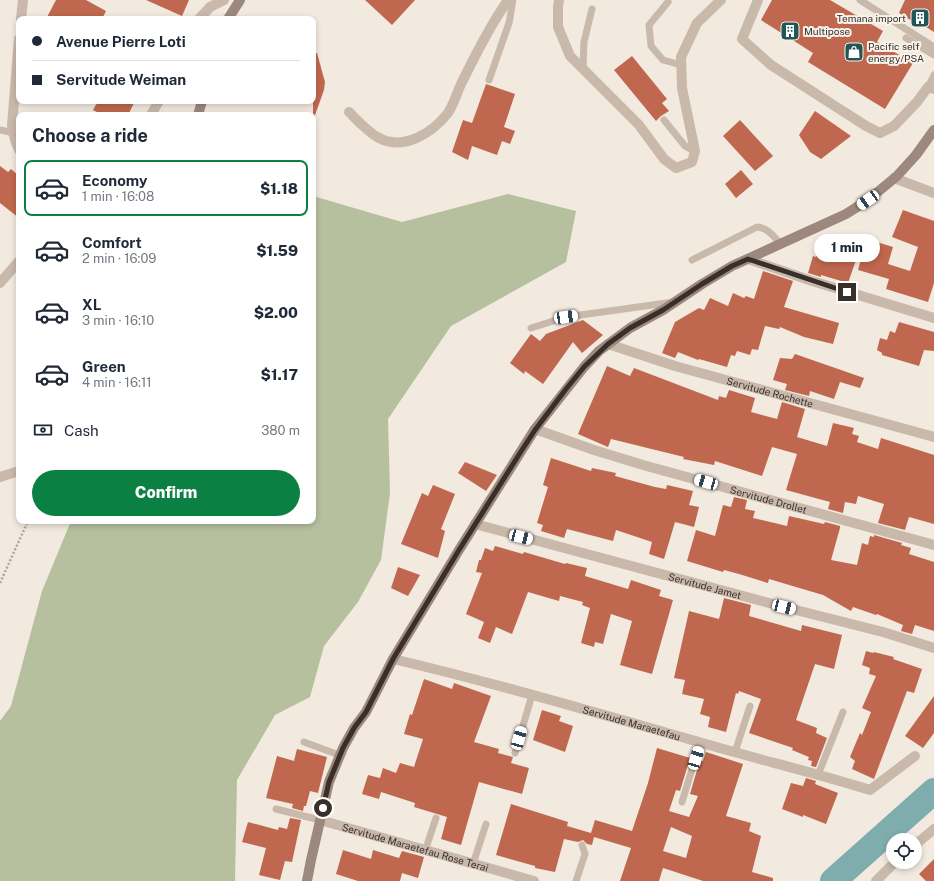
<!DOCTYPE html>
<html lang="en">
<head>
<meta charset="utf-8">
<style>
	:root { --surface:#fff; --page:#f6f6f7; --text:#1f2937; --muted:#747a83; --line:#e0e1e3; --accent:#0b8043 }
	body { margin:0; font-family:"Public Sans",sans-serif; background:var(--page); color:var(--text); height:100vh; display:flex; flex-direction:column; font-size:15px; white-space:nowrap }
	* { box-sizing:border-box; margin:0 }
	p { font-size:13px; color:var(--muted) }
	.icon { flex:none; width:22px; height:22px; fill:none; stroke:currentColor; stroke-width:2; stroke-linecap:round; stroke-linejoin:round }
	.map { position:relative; flex:1; overflow:hidden }
	.sheet { position:absolute; left:16px; top:112px; width:300px; height:412px; display:flex; flex-direction:column; background:var(--surface); border-radius:8px; box-shadow:0 2px 6px #0003 }
	.sheet>* { flex:none }
	.banner { position:absolute; left:16px; top:16px; width:300px; height:88px; border-radius:8px; box-shadow:0 2px 6px #0003; display:grid; align-content:center; height:88px; padding:0 16px; background:var(--surface) }
	.buttons { position:absolute; left:886px; top:833px; display:grid; gap:8px }
	.buttons a { display:grid; place-items:center; width:36px; height:36px; border-radius:50%; background:var(--surface); box-shadow:0 2px 6px #0003; font-size:20px }
	.end { position:absolute; width:18px; height:18px; margin:-9px; border:5px solid #382e2a; background:#fff; box-shadow:0 0 0 2px #fff }
	.from { border-radius:50% }
	.bubble { position:absolute; height:28px; border-radius:14px; background:var(--surface); box-shadow:0 2px 6px #0003; font-size:13px; font-weight:800; line-height:28px; text-align:center }
	.car { position:absolute; width:12px; height:24px; margin:-12px -6px; border-radius:5px; box-shadow:0 0 3px 1px #0007; background:linear-gradient(#fff 24%,#345 0 40%,#fff 0 76%,#345 0 86%,#fff 0) }
	.banner b { display:flex; align-items:center; gap:14px; height:38px; font-size:15px }
	.banner b+b { border-top:1px solid var(--line) }
	.banner i { width:10px; height:10px; background:var(--text) }
	ul { padding:0; list-style:none }
	li { display:flex; align-items:center; gap:12px; height:56px; margin:0 8px 6px; padding:0 8px; border:2px solid transparent; border-radius:8px }
	li div { flex:1 }
	li b { display:block; font-size:15px }
	li em { font-style:normal; font-weight:800 }
	li.selected { border-color:var(--accent) }
	li>.icon { width:36px; height:36px; stroke-width:1.5 }
	h2 { padding:0 16px; font-size:18px; line-height:48px }
	.pay { display:flex; align-items:center; gap:10px; height:44px; padding:0 16px; font-size:15px }
	.pay p { margin-inline-start:auto }
	.primary-button { display:flex; gap:8px; margin-top:auto; padding:8px 16px }
	.primary-button a { flex:1; height:46px; border-radius:24px; background:var(--accent); color:#fff; font-size:16px; font-weight:800; line-height:46px; text-align:center }
	.map>svg:first-child { display:block }
	.green { fill:#b6c09f }
	.lines { fill:none; stroke-linecap:round; stroke-linejoin:round }
	.river { stroke:#7facad; stroke-width:26 }
	.building { fill:#c0684f; fill-rule:evenodd }
	.path { stroke:#b5a395; stroke-width:2.5; stroke-dasharray:2 2; stroke-linecap:butt }
	.lane { stroke:#c9b9ab; stroke-width:7 }
	.street { stroke:#c9b9ab; stroke-width:10 }
	.secondary { stroke:#9d887d; stroke-width:10 }
	.route { stroke:#382e2a; stroke-width:5 }
	.labels { text-anchor:middle; stroke-width:4; stroke-linejoin:round; paint-order:stroke }
	.poi-label { font-size:10px; fill:#382e2a; stroke:#f9f3eb; text-anchor:start }
	.street-label { font-size:10px; fill:#382e2a; stroke:#f9f3eb }
</style>
</head>
<body>
<div class="map">
<svg width="934" height="881" viewBox="0 0 934 881">
	<rect width="100%" height="100%" fill="#f2e9df"/>
	<!-- green -->
	<path class="green" d="M508 194 576 211 566 262 451 326 388 419 390 493 381 560 358 602 324 646 310 697 275 715 237 780 235 881H0V721L11 706 42 591 71 521H313V196L402 222Z"/>
	<g class="lines">
		<!-- river -->
		<path class="river" d="M833 881 934 791"/>
	</g>
	<!-- building -->
	<path class="building" d="M56 0H86L106 11 102 19H46Z
		M146 0H189L182 16Z
		M365 0H415L392 25Z
		M772 0H830L883 31 877 42 913 63 885 109 808 62 813 53 761 20Z
		M905 0H934V32L918 22 917 24 899 13Z
		M313 53H317L325 82 324 90 314 118H313Z
		M632 56 667 99 662 103 669 111 661 116 656 121 614 70Z
		M486 84 515 94 504 127 515 131 510 144 502 141 497 155 472 146 468 160 452 152 463 120 472 123Z
		M98 101H135L128 115H103L93 110Z
		M815 111 851 136 821 159 810 152 799 135Z
		M740 120 773 156 755 171 723 136Z
		M0 166 8 172 11 169 19 176V218L0 203Z
		M741 170 753 184 736 198 725 184Z
		M903 210 934 221V283L928 302 886 289 889 279 858 270 867 239 893 247 888 264 910 271 918 247 892 237Z
		M818 249 856 260 848 283 821 275V277L808 273 813 256 816 257Z
		M763 271 793 281 784 307 839 323 833 344 804 337 780 327 779 329 765 326 758 350 752 349 750 355 737 351 735 356 731 355 727 367 699 359 698 360 678 352 675 358 662 353 675 322 699 308 704 310 710 298 728 306 733 293 744 298 746 296 754 299Z
		M583 320 603 335 582 353 573 342 543 384 525 371 524 374 510 363 531 334 540 341 546 334Z
		M899 322 934 332V351L924 350 919 366 882 355V353L877 350 880 338 887 340 890 331 895 333Z
		M795 354 864 378 860 388 840 382 834 399 810 391 809 396 785 390 787 384 773 380 780 358 792 359Z
		M607 366 630 376 634 368 718 400 719 396 726 398 729 390 755 398 751 412 777 419 782 402 805 409 797 437 827 446 833 423 854 428 852 434 859 436 857 442 878 449 881 438 934 455V524L909 517 905 530 878 523 884 504 858 496 856 504 845 502 843 513 828 509 830 502 786 490 797 454 772 447 762 476 715 461 714 465 683 459 684 457 611 439 608 447 578 434Z
		M551 458 591 471 592 468 616 473 615 476 655 487 666 489 667 485 693 491 689 505 699 507 694 527 675 522 664 559 649 554 652 542 616 530 613 541 567 529 564 538 541 531 543 525 537 523 548 487 543 485Z
		M465 462 497 475 486 491 458 473Z
		M433 485 455 494 441 529 445 531 438 558 401 544 422 493 428 496Z
		M734 497 747 500 745 509 755 511 753 518 787 526 789 516 824 524 825 522 840 526V528L831 560 857 565 862 543 868 545 870 536 874 537V535L902 543 901 545 911 548 909 554 934 562V631L915 625 912 634 901 631 903 625 877 614 876 615 853 607 851 611 823 595 769 579 768 583 739 574 724 570 723 572 687 561 696 530 715 536 723 505 731 507Z
		M495 546 523 554 524 552 565 564 566 563 587 568 585 576 628 589 631 580 661 590 659 596 673 600 652 674 620 665 632 621 611 614 603 644 595 642 594 647 581 643 590 608 582 605 583 602 560 596 559 601 528 592 512 634 496 627 490 643 478 638 484 622 466 614 482 573 476 572 479 560H481L485 548 493 551Z
		M398 567 420 575 408 596 391 588Z
		M724 598 751 605 749 616 801 631 802 625 842 635 834 669 815 664 796 720 817 728 816 733 827 738 816 767 811 766 812 761 808 760 809 757 792 750 793 748 749 733 761 699 739 691 738 694 736 693 726 732 708 727 710 717 700 714 704 699 682 694 685 680 674 678 689 611 719 619Z
		M866 651 873 653 874 652 894 657 893 659 922 669 914 693 907 691 874 779 852 769 855 761 850 757 860 733 862 735 871 712 862 708 876 676 869 674 870 668 862 665Z
		M424 679 452 689 454 683 491 696 474 742 499 749 498 753 513 757 511 763 529 768 522 794 479 782 461 845 441 839 447 817 414 807 415 803 381 792 379 799 362 794 368 775 380 778 383 768 396 773 400 763 414 767 423 739 404 734 410 714 412 715Z
		M934 696V733L923 748 905 736Z
		M542 710 561 716 559 721 573 726 565 752 533 740Z
		M657 748 690 758 680 791 676 790 669 811 689 817 698 796 690 794 700 760 703 761 706 752 743 764 726 816 751 823 749 831 761 836 752 872 773 878V881H703L663 868 659 881H620L631 848 594 837 592 845 587 844 583 840 578 842 564 839 555 872 535 868V866L496 855 511 804 568 822 567 826 591 833 595 820 632 831 648 783ZM671 827 692 836 686 858 663 851Z
		M297 749 327 757 318 793 310 791 306 806H304L303 811 292 808 293 804 266 798 277 756 294 761Z
		M806 778 816 781 815 784 838 793 826 824 803 815V817L782 809 791 783 803 786Z
		M290 818 301 820 292 862 285 861 280 880 259 875 266 848 242 842 248 822 278 830 279 827 287 829Z
		M343 850 371 859 373 850 399 858 402 851 424 857 418 878 402 873 400 881H358L336 874Z
		M934 859V881H926L919 874Z"/>
	<g class="lines">
		<!-- path -->
		<path class="path" d="M0 583 28 521"/>
		<!-- lane -->
		<path class="lane" d="M860 0 934 47
			M668 2 649 25 651 46 663 60 681 65
			M906 38 934 55
			M583 69 584 42 592 9
			M489 80 509 23C511 15 511 8 513 0
			M928 87 934 75
			M664 120 685 146 695 151
			M0 130 14 133
			M692 260 757 227C768 228 773 236 781 244
			M531 328 566 317 674 302
			M304 742 339 755
			M735 752 750 706
			M515 753 532 695
			M818 775 843 712
			M682 802 700 743
			M276 809 320 820
			M425 851 436 818
			M473 864 486 824
			M576 881 585 854 582 845"/>
		<!-- street -->
		<g class="street">
			<path d="M559 0 558 7V27L570 56 639 125 664 159 676 168 692 162 695 151 682 88 681 57 697 23 721 0"/>
			<path d="M758 0 742 39 771 65 866 126 880 133 894 126 917 102 928 87 934 89"/>
			<path d="M21 19 23 0"/>
			<path d="M199 19 210 7 224 0"/>
			<path d="M19 39 12 126 15 140 19 150"/>
			<path d="M349 112C358 121 368 132 379 138 404 151 432 133 448 113 454 104 457 92 462 82 476 54 490 26 508 0"/>
			<path d="M151 115 159 101"/>
			<path d="M894 178 934 193"/>
			<path d="M748 259 812 281 934 318"/>
			<path d="M0 283 19 261"/>
			<path id="s1" d="M608 344 675 366 934 437"/>
			<path id="s2" d="M535 429 594 450 643 465 934 545"/>
			<path d="M0 477 19 471"/>
			<path id="s3" d="M475 524 784 607 883 632 934 648"/>
			<path id="s4" d="M393 659C495 683 597 713 699 742 756 759 813 772 870 790L915 756"/>
			<path id="s5" d="M320 820 534 881"/>
			<path d="M915 845 934 829"/>
			<path d="M876 881 895 862"/>
		</g>
		<!-- secondary -->
		<path class="secondary" d="M228 19 240 0
			M198 115 202 101
			M307 881 311 860 329 782 343 748 354 728 366 712 393 659 459 550 535 429 584 367 599 351 630 328 663 310 702 284 732 266 846 214 868 200 897 176 916 155 934 130"/>
	</g>
	<g class="lines">
		<!-- route -->
		<path class="route" d="M323 808 329 782 343 748 354 728 366 712 393 659 459 550 520 453 535 430 566 389 584 367 608 344 630 328 663 310 702 284 732 266 748 259 847 292"/>
	</g>
	<!-- icons -->
	<defs>
		<symbol id="building-square" viewBox="-11 -11 22 22"><rect x="-9" y="-9" width="18" height="18" rx="4" fill="#215557" stroke="#f9f3eb"/><path d="M-4-6H4V6H1V3H-1V6H-4ZM-2.5-4.3h1.7v1.8h-1.7ZM.8-4.3h1.7v1.8H.8ZM-2.5-1h1.7V.8h-1.7ZM.8-1h1.7V.8H.8Z" fill="#fff"/></symbol>
		<symbol id="shop-square" viewBox="-11 -11 22 22"><rect x="-9" y="-9" width="18" height="18" rx="4" fill="#215557" stroke="#f9f3eb"/><path d="M-5-2.5h2.3a2.7 3.5 0 0 1 5.4 0H5L5.5 6h-11ZM-1.5-2.5h3a1.5 2.3 0 0 0-3 0Z" fill="#fff"/></symbol>
	</defs>
	<g fill-rule="evenodd">
		<use href="#building-square" x="909" y="7" width="22" height="22"/>
		<use href="#building-square" x="779" y="20" width="22" height="22"/>
		<use href="#shop-square" x="843" y="41" width="22" height="22"/>
	</g>
	<g class="labels">
		<!-- poi labels -->
		<g class="poi-label">
			<text x="906" y="22" text-anchor="end">Temana import</text>
			<text x="804" y="35">Multipose</text>
			<text x="868" y="50">Pacific self<tspan x="868" dy="12">energy/PSA</tspan></text>
		</g>
		<!-- street labels -->
		<g class="street-label">
			<text dy="4" stroke="none"><textPath href="#s1" startOffset="169">Servitude Rochette</textPath></text>
			<text dy="4" stroke="none"><textPath href="#s2" startOffset="244">Servitude Drollet</textPath></text>
			<text dy="4" stroke="none"><textPath href="#s3" startOffset="238">Servitude Jamet</textPath></text>
			<text dy="4" stroke="none"><textPath href="#s4" startOffset="247">Servitude Maraetefau</textPath></text>
			<text dy="4" stroke="none"><textPath href="#s5" startOffset="99">Servitude Maraetefau Rose Terai</textPath></text>
		</g>
	</g>
</svg>
<div class="buttons">
<a><svg class="icon" aria-label="locate" viewBox="0 0 24 24"><circle cx="12" cy="12" r="6"/><path d="M12 2v4M12 18v4M2 12h4M18 12h4"/></svg></a>
</div>
<i class="end from" style="left:323px;top:808px"></i>
<i class="end" style="left:847px;top:292px"></i>
<div class="bubble" style="left:814px;top:234px;width:66px">1 min</div>
<i class="car" style="left:868px;top:200px;rotate:236deg"></i>
<i class="car" style="left:566px;top:317px;rotate:82deg"></i>
<i class="car" style="left:706px;top:482px;rotate:286deg"></i>
<i class="car" style="left:521px;top:537px;rotate:105deg"></i>
<i class="car" style="left:784px;top:607px;rotate:104deg"></i>
<i class="car" style="left:519px;top:738px;rotate:16deg"></i>
<i class="car" style="left:696px;top:758px;rotate:17deg"></i>
<div class="banner">
<b><i class="from"></i>Avenue Pierre Loti</b>
<b><i></i>Servitude Weiman</b>
</div>
<section class="sheet">
<h2>Choose a ride</h2>
<ul>
<li class="selected"><svg class="icon" aria-label="car" viewBox="0 0 24 24"><path d="M5 17H2v-5l4-1 3-4h7l3 4 3 1v5h-3M9 17h6M6 11h13"/><circle cx="7" cy="17" r="2"/><circle cx="17" cy="17" r="2"/></svg><div><b>Economy</b><p>1 min · 16:08</p></div><em>$1.18</em></li>
<li><svg class="icon" aria-label="car" viewBox="0 0 24 24"><path d="M5 17H2v-5l4-1 3-4h7l3 4 3 1v5h-3M9 17h6M6 11h13"/><circle cx="7" cy="17" r="2"/><circle cx="17" cy="17" r="2"/></svg><div><b>Comfort</b><p>2 min · 16:09</p></div><em>$1.59</em></li>
<li><svg class="icon" aria-label="car" viewBox="0 0 24 24"><path d="M5 17H2v-5l4-1 3-4h7l3 4 3 1v5h-3M9 17h6M6 11h13"/><circle cx="7" cy="17" r="2"/><circle cx="17" cy="17" r="2"/></svg><div><b>XL</b><p>3 min · 16:10</p></div><em>$2.00</em></li>
<li><svg class="icon" aria-label="car" viewBox="0 0 24 24"><path d="M5 17H2v-5l4-1 3-4h7l3 4 3 1v5h-3M9 17h6M6 11h13"/><circle cx="7" cy="17" r="2"/><circle cx="17" cy="17" r="2"/></svg><div><b>Green</b><p>4 min · 16:11</p></div><em>$1.17</em></li>
</ul>
<div class="pay"><svg class="icon" aria-label="cash" viewBox="0 0 24 24"><path d="M3 7h18v10H3z"/><circle cx="12" cy="12" r="2"/></svg>Cash<p>380 m</p></div>
<div class="primary-button"><a>Confirm</a></div>
</section>
</div>
</body>
</html>
